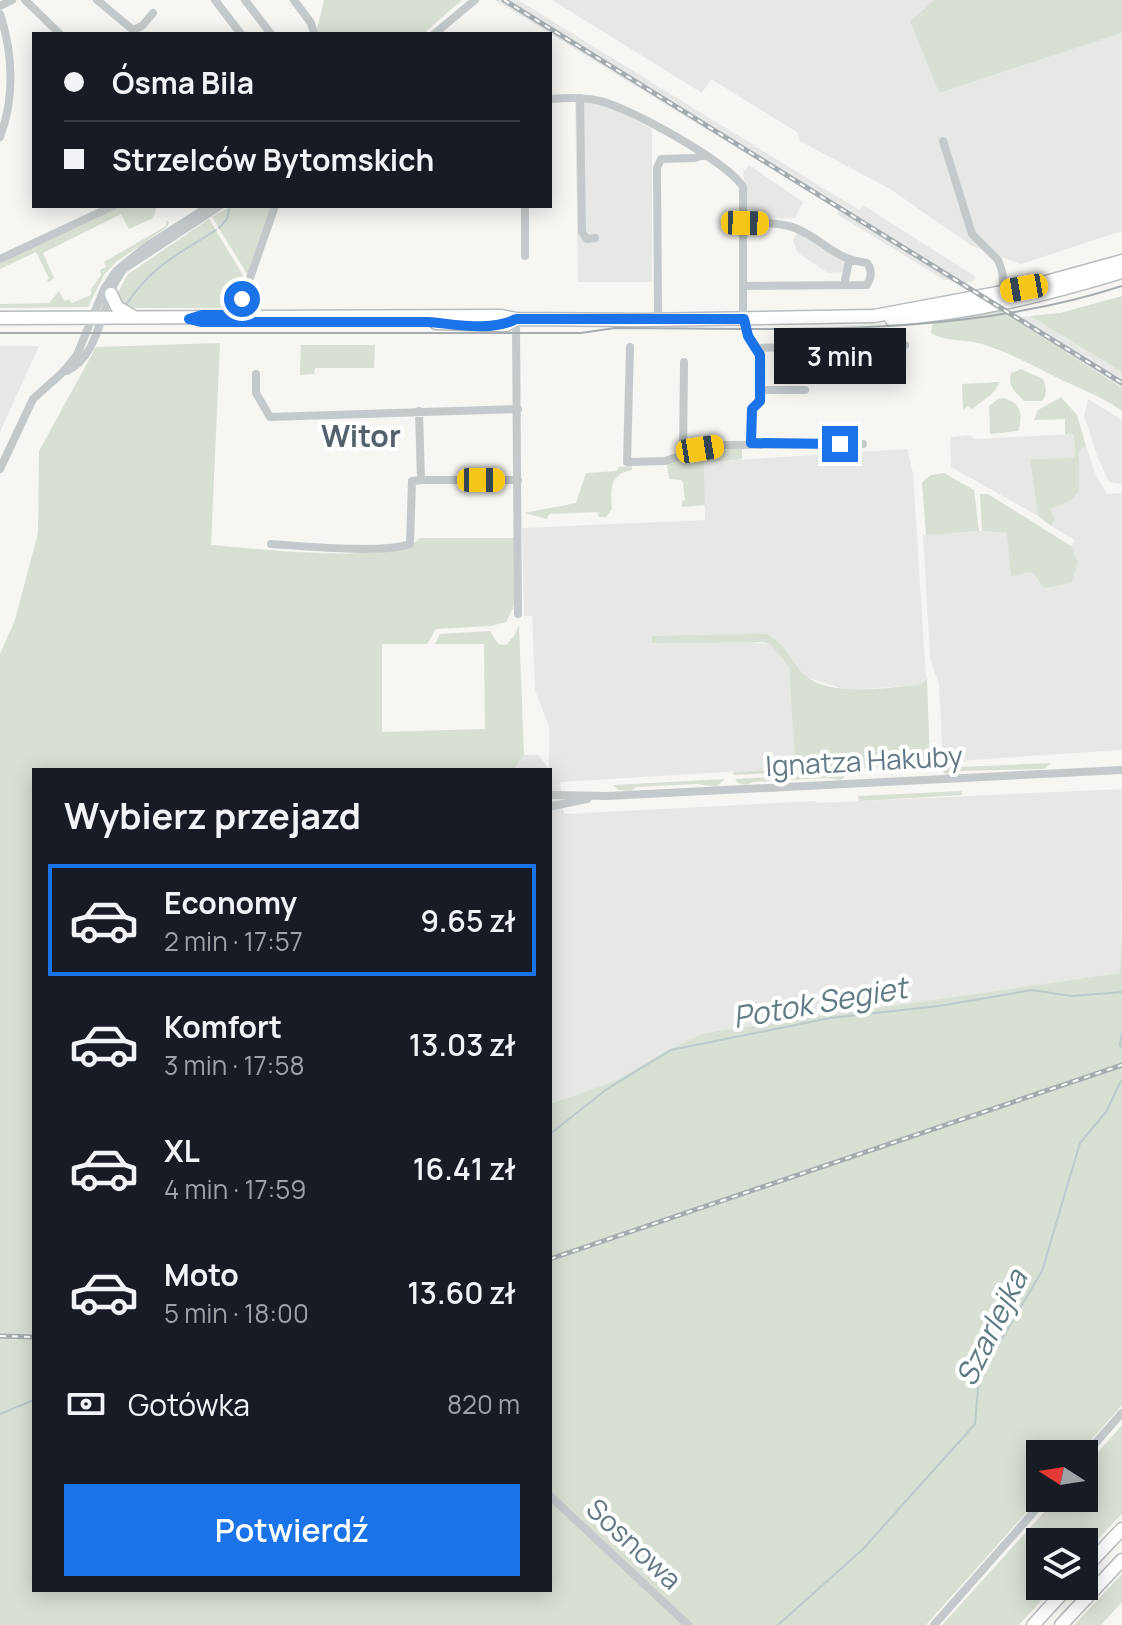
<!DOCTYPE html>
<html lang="pl">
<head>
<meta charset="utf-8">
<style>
	:root { --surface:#171b24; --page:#20242c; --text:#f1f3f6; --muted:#9ea1a6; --line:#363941; --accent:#1a73e8 }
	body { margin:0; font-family:Manrope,sans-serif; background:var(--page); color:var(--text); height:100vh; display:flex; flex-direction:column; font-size:30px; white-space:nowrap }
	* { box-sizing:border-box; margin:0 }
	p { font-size:26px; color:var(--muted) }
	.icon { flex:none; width:44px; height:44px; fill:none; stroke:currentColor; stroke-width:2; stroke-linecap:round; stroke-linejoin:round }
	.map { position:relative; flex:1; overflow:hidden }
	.details { position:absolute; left:32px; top:768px; width:520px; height:824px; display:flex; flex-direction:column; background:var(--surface); border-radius:0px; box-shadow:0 4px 20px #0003 }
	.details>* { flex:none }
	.top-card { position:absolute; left:32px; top:32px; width:520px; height:176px; border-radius:0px; box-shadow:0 4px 20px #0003; display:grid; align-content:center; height:176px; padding:0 32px; background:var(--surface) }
	.needle { width:52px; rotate:282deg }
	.buttons { position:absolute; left:1026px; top:1440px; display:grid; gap:16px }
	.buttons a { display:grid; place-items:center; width:72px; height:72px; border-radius:0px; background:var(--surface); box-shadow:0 4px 20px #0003; font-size:40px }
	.end { position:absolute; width:36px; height:36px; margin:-18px; border:10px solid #1a73e8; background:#fff; box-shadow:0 0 0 4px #fff }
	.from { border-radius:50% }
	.bubble { position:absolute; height:56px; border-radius:0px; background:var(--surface); box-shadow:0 4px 20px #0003; font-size:26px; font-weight:600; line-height:56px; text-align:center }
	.car { position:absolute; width:24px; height:48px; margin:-24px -12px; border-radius:10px; box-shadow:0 0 6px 2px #0007; background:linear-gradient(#f5c518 24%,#345 0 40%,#f5c518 0 76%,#345 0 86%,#f5c518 0) }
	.top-card b { display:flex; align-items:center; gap:28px; height:76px; font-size:30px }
	.top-card b+b { border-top:2px solid var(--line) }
	.top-card i { width:20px; height:20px; background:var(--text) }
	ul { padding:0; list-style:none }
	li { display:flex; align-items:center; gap:24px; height:112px; margin:0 16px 12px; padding:0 16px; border:4px solid transparent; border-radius:0px }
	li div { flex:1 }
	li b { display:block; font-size:30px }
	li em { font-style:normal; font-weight:600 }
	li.selected { border-color:var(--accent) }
	li>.icon { width:72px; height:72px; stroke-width:1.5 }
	h2 { padding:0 32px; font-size:36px; line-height:96px }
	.pay { display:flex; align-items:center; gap:20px; height:88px; padding:0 32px; font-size:30px }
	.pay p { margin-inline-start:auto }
	.primary-button { display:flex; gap:16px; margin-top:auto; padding:16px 32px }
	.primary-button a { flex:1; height:92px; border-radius:0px; background:var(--accent); color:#fff; font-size:32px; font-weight:600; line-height:92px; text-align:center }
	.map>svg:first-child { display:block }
	.built { fill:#e7e8e6 }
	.green { fill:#d8dfd3 }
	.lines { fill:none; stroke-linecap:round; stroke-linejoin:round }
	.stream { stroke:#bccacd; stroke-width:2 }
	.highway-casing { stroke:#b8bcbf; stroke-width:15 }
	.minor { stroke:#c4c9cb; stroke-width:8 }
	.highway { stroke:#fff; stroke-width:12 }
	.tram { stroke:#a4acb0; stroke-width:2 }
	.rail-casing { stroke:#a4acb0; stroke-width:5 }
	.rail { stroke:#fff; stroke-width:2; stroke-dasharray:6; stroke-linecap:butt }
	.route { stroke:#1a73e8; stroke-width:10 }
	.labels { text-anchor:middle; stroke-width:8; stroke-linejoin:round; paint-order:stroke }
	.street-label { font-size:28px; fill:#637986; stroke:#fff }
	.neighbourhood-label { font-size:30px; font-weight:bold; fill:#52616b; stroke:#fff }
	.water-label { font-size:30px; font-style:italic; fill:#5f7b83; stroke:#fff }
</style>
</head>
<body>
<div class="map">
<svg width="1122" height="1625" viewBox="0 0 1122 1625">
	<rect width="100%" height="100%" fill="#f7f6f3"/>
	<!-- built -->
	<path class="built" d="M495 0H518L859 210 863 205 976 277 973 281 960 285 951 280H944L837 214 838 210Z
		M552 0H934L910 21 939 93 1122 33V231L1021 264 972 246 890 189 800 141 797 132 711 79 702 93Z
		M575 101H585L612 108 652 129V282H578Z
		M749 165 803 202 795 218 769 219 747 207 743 171Z
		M798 230 847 261 844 272 828 273 798 253 793 241Z
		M1030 316 1122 372V388L1012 318Z
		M0 346H39L0 432Z
		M1088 399 1122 420V484L1109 482 1097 456 1084 416Z
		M1074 434 1075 458 1030 459 1038 516 951 467 950 437 970 435 975 439Z
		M1086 446 1096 475 1107 494 1122 493V750L943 762 939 685 930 657 923 535 979 531 1007 533 1078 562 1071 546 1075 540 1051 526 1055 520 1051 509 1072 500 1079 491V451Z
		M907 449 913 473 926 678 920 685 846 690 806 677 776 639 764 634 706 637 770 644 789 667 795 765 792 768 560 782 563 811 565 814 816 801V803L1122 789 1121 973 704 1033 662 1053 615 1081 550 1104V770H513L524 755H538L549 769V727L535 690 532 616H524L522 528 705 520 704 462Z"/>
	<!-- green -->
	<path class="green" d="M324 0H462L423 34H316Z
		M934 0H1122V33L939 93 910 21Z
		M120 206H157L153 218 129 229 121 214 43 253 54 278 49 282 47 281 49 278 36 252 0 269V263Z
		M231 206H271L247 274 212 217Z
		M209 219 243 275 230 308H128L121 304 118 292 128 274Z
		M166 220 169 222 167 227 116 262 104 275 88 307 0 308V304L49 303 59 291 64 301 69 299 72 303 91 295V289L101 275 100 270 106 267 104 262 166 226Z
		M1122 296V372L1030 316 1060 313Z
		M997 308 1122 388V411C1104 398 1086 391 1066 382 1039 369 1013 354 985 345 966 338 947 343 931 333L933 320Z
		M220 343 211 545C250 548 397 566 420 538H514V606L506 622 491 626 436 629 427 644H382V732L485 729 484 644H435L440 634 490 631 498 644 506 645 514 636 519 625 524 755 513 770H34V1590H550V1499L685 1625H0V654L15 620 38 533 39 451 96 347Z
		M301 345H375L374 368H315L314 374 300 375Z
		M1021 369 1043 379C1046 387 1048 394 1042 401H1024C1016 393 1007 386 1011 373Z
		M1000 382 993 393 972 409 968 406 963 410 962 384Z
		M1061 397 1077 415 1086 446 1079 451V491L1072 500 1051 509 1055 520 1051 526 1038 516 1030 459 1075 458 1074 434H1065V419L1034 420 1038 410Z
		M1004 398C1022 404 1023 414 1018 431L990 434 989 406 998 399Z
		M742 448V459L704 463 705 505 682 507V501L685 500 683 483 681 480 669 479 667 464 652 463C683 460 711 450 742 448Z
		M632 466V470C610 473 610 491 612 509L606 517H599L597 512 549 514 547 519 524 513 576 503 586 473 617 471 618 467Z
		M944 473 974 490 979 531 926 535 922 482 931 475Z
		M980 494H988L1071 546 1078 562 1071 583 1044 588 1033 572 1011 576 1007 533 982 531Z
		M767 634C785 642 791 662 805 675 829 698 889 687 920 685L927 678 930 765 857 768 856 764H850V769L734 775 733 772 792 768 795 765 789 667 770 644 763 642 652 643V636Z
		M1051 763 1044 769 960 771 947 775 938 768Z
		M849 773 841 780 827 778 753 782 746 785 738 783 735 779Z
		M725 779 716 787 698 784 637 787 631 791 618 790 613 785Z
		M961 791 962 795 859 801 858 796Z
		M1122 933V1405L1079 1454H1040V1497L926 1625H693L550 1493V1104L615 1081 662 1053 704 1033 1120 973Z
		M1122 1425V1514L1084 1553V1542H1040V1586H1054L1019 1625H942L1057 1498H1084V1468Z
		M1122 1574V1602L1101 1625H1074Z"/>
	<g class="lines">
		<!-- stream -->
		<path class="stream" d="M219 228 227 219 230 206
			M126 305C151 266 179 254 216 230
			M1122 1033 1120 1045 1122 1048
			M550 1134 607 1089 671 1050 830 1018 939 1006 1032 990 1071 996 1122 992
			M0 1414 34 1400
			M778 1625 863 1549 975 1424 978 1388 990 1359 1042 1271 1080 1143 1106 1112 1121 1081"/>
		<defs>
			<path id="highway" d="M111 294 117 307 134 317
				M0 318 501 316 516 319 643 320 874 316 1024 288 1122 261
				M891 319C970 314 1046 295 1122 272
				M436 323 506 325 516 319
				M1084 1569 1122 1529
				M1033 1625 1069 1586
				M1061 1625 1122 1560"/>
		</defs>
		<!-- highway casing -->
		<use href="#highway" class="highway-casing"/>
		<!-- minor -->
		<path class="minor" d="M25 0 60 34
			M97 0 133 30 142 26 153 13
			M215 0 241 34
			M245 0 271 34
			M294 0 311 23 314 34
			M0 6 12 0
			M0 14C13 53 15 98 0 137
			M434 34 475 0
			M580 98 582 232 587 239 595 238
			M550 99C567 98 584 97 600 101 630 108 728 162 743 187V312L747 333 760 355V401L752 409 751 443
			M943 141 972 234 998 260 1002 271 1004 291
			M525 206V256
			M0 259 113 206
			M844 285 849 261
			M743 286 867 285C871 277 873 271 867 263 833 259 823 239 795 228 779 222 761 223 745 223
			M658 311 657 168 661 159 695 158 704 155
			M237 315 275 206
			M516 319 518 614
			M630 347 627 462 665 461 700 449 725 445 863 444
			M755 348 905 345
			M67 371C103 354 100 297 124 269L220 206
			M256 374V393L270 417 518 409
			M760 390H805
			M419 411 421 480H518
			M683 454 684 362
			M0 469 33 399 62 373 77 355 104 289 116 271 145 247 209 206
			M271 544C302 546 383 554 410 544L412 481 421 480
			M553 795 607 796 1122 770
			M553 806 587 799
			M1084 1456 1122 1413
			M550 1496 688 1625
			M934 1625 1046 1498"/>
		<!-- highway -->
		<use href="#highway" class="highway"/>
		<!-- tram -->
		<path class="tram" d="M0 333H581L615 328C784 328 959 339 1122 286"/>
		<defs>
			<path id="rail" d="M504 0 1122 383
				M550 1259 1122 1065
				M0 1336 34 1337"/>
		</defs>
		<!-- rail casing -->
		<use href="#rail" class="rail-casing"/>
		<!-- rail -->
		<use href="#rail" class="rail"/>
	</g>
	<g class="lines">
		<!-- route -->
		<path class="route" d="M242 299 237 315H202L189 319 201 322H428C454 324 492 332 516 319H744L748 336 760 355V401L752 409 751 443 840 444"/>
	</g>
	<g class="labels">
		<!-- street labels -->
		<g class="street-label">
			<text transform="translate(864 761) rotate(-3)" y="10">Ignatza Hakuby</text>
			<text transform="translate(634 1544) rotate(43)" y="10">Sosnowa</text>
		</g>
		<!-- neighbourhood labels -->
		<g class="neighbourhood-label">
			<text x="361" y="447">Witor</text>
		</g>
		<!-- water labels -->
		<g class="water-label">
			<text transform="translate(820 1003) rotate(-10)" y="10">Potok Segiet</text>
			<text transform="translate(992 1328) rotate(-64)" y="10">Szarlejka</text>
		</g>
	</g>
</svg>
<div class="buttons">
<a><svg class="needle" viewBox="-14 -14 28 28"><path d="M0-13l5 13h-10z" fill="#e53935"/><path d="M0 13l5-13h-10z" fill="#9ea1a6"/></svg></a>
<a><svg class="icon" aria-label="layers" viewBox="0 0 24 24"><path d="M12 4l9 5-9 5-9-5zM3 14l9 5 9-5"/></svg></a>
</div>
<i class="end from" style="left:242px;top:299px"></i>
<i class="end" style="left:840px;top:444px"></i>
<div class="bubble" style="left:774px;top:328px;width:132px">3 min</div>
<i class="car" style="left:745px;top:223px;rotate:91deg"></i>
<i class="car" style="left:1024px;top:288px;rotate:260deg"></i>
<i class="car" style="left:700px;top:449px;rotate:81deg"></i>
<i class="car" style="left:481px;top:480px;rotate:90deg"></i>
<div class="top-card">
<b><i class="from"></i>Ósma Bila</b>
<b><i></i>Strzelców Bytomskich</b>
</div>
<section class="details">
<h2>Wybierz przejazd</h2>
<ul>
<li class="selected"><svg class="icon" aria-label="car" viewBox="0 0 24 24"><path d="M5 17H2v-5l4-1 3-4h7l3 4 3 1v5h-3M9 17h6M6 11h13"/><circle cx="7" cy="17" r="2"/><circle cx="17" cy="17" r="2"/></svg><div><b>Economy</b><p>2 min · 17:57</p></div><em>9.65 zł</em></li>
<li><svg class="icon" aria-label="car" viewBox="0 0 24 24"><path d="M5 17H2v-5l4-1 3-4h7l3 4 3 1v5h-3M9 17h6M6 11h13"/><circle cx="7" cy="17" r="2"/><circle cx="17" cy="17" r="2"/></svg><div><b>Komfort</b><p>3 min · 17:58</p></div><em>13.03 zł</em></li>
<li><svg class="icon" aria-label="car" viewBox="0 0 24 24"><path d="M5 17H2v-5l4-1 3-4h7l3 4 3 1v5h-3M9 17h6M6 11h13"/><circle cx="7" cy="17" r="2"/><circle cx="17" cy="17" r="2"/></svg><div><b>XL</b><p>4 min · 17:59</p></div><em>16.41 zł</em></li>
<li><svg class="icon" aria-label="car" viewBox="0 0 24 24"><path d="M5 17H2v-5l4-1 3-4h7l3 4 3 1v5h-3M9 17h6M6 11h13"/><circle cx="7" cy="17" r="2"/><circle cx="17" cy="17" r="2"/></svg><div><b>Moto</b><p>5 min · 18:00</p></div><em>13.60 zł</em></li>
</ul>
<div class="pay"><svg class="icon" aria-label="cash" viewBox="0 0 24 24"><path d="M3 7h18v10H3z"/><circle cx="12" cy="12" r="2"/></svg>Gotówka<p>820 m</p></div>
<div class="primary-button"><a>Potwierdź</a></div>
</section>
</div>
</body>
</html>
